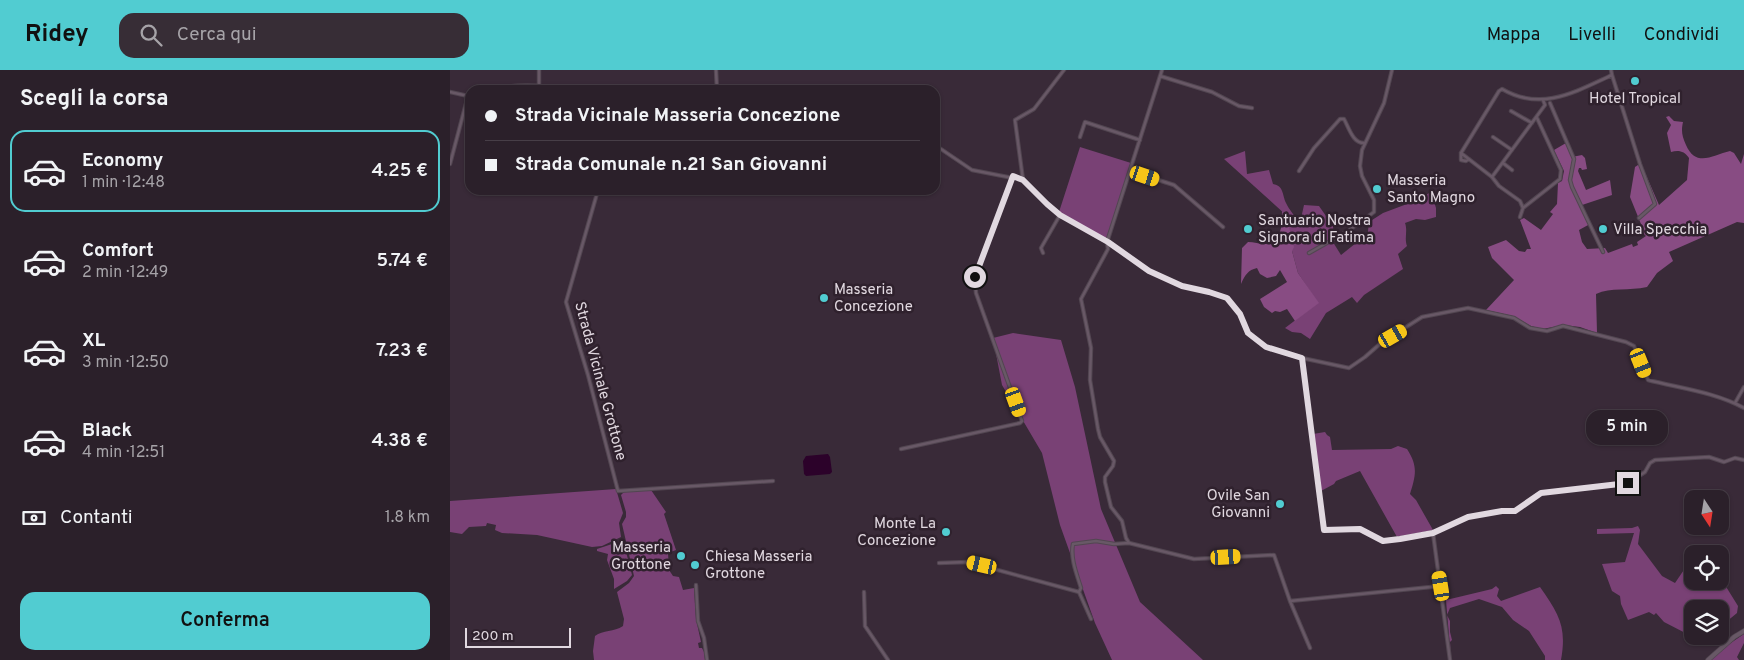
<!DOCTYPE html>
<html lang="it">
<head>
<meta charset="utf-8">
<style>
	:root { --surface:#2b202a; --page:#372d36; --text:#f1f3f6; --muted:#a6a3a8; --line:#473e47; --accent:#51ccd1 }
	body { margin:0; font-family:Overpass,sans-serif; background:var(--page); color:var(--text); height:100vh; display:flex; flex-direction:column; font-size:19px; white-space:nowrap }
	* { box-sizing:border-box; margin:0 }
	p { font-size:16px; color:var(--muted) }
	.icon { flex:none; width:28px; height:28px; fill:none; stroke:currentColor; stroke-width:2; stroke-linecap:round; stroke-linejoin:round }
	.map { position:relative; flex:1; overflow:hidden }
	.side { display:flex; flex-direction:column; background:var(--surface); width:450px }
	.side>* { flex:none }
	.banner { position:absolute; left:15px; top:15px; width:475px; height:110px; border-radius:15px; box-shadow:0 1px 4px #0004,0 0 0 1px var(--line); display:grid; align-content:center; height:110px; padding:0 20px; background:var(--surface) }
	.needle { width:32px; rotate:168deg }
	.tools { position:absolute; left:1234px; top:420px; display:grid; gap:10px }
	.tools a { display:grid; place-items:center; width:45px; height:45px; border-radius:10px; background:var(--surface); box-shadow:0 1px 4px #0004,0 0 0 1px var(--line); font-size:25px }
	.scale { position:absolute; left:15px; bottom:12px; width:106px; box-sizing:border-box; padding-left:5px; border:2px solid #e1d8e0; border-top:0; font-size:14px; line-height:18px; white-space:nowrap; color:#e1d8e0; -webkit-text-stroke:4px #2f212d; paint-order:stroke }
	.end { position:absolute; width:22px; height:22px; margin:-11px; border:6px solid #e1d8e0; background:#111; box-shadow:0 0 0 2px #111 }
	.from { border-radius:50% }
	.bubble { position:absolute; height:35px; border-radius:15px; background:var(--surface); box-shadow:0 1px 4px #0004,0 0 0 1px var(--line); font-size:16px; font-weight:600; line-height:35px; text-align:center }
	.car { position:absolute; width:15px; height:30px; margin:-15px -8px; border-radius:6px; box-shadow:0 0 4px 1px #0007; background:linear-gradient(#f5c518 24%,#345 0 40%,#f5c518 0 76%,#345 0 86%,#f5c518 0) }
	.banner b { display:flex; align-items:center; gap:18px; height:48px; font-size:19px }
	.banner b+b { border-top:1px solid var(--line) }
	.banner i { width:12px; height:12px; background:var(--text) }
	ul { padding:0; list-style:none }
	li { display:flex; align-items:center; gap:15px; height:82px; margin:0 10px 8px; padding:0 10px; border:2px solid transparent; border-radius:15px }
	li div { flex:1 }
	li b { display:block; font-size:19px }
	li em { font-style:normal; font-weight:600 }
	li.active { border-color:var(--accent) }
	li>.icon { width:45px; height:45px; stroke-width:1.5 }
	h2 { padding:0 20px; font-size:22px; line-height:60px }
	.pay { display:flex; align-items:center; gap:12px; height:55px; padding:0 20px; font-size:19px }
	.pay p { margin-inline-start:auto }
	.primary-button { display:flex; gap:10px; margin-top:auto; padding:10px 20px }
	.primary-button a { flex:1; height:58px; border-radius:15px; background:var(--accent); color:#111; font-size:20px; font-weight:600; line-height:58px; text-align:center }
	header { display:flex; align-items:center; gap:30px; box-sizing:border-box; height:70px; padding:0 25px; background:var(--accent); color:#111 }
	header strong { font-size:24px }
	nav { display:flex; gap:28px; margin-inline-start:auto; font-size:18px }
	.search { width:350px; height:45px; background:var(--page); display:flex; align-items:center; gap:12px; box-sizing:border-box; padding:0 18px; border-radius:15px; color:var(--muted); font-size:19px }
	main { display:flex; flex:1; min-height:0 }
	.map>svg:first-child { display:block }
	.green { fill:#794175 }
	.forest { fill:#884c83 }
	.water { fill:#2c022a }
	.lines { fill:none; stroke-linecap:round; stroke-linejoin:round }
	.street-casing { stroke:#524651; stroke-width:4.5 }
	.secondary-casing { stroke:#524651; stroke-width:5.5 }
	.street { stroke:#685866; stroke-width:2.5 }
	.secondary { stroke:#685866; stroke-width:4 }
	.route { stroke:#e1d8e0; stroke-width:6 }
	.poi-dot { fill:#51ccd1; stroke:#2f212d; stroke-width:2 }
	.labels { text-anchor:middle; stroke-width:5; stroke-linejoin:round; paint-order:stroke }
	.poi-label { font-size:15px; fill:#e1d8e0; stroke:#2f212d; text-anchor:start }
	.street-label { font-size:15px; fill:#e1d8e0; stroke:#2f212d }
</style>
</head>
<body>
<header>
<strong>Ridey</strong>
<div class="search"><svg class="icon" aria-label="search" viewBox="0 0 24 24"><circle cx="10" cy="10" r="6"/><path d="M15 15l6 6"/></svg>Cerca qui</div>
<nav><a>Mappa</a><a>Livelli</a><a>Condividi</a></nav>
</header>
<main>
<section class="side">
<h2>Scegli la corsa</h2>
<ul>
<li class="active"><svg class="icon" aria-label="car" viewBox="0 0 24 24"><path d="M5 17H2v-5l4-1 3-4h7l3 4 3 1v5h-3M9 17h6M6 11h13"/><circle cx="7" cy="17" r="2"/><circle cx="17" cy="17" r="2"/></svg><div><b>Economy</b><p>1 min · 12:48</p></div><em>4.25 €</em></li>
<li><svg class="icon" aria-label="car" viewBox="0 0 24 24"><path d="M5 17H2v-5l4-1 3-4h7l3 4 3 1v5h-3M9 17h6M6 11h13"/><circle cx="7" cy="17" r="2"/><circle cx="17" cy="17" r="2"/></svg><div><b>Comfort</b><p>2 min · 12:49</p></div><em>5.74 €</em></li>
<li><svg class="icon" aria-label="car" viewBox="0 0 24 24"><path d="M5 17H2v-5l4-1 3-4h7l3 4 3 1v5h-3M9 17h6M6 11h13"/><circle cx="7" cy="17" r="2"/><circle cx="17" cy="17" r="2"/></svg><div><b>XL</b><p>3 min · 12:50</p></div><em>7.23 €</em></li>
<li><svg class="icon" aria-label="car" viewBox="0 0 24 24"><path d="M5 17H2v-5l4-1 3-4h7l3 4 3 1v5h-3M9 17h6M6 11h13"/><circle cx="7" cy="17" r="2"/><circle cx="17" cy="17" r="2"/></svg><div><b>Black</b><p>4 min · 12:51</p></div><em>4.38 €</em></li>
</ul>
<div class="pay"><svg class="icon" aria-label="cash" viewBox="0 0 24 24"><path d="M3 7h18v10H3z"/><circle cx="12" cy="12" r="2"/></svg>Contanti<p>1.8 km</p></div>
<div class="primary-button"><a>Conferma</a></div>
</section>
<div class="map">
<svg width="1294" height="590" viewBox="0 0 1294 590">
	<rect width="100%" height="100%" fill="#392a38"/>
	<!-- green -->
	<path class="green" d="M630 77 681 93 657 172 609 142Z
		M795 81 797 104 819 100 823 114C834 116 832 124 836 133 839 140 846 147 850 153L854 135 869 136 883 156 884 167 881 169 891 185 906 173 908 174 917 170 919 152 933 143 965 131 981 122 986 138V147L975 150 966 149 955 153C958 161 954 168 957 176L948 184 953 199 914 225 907 233 902 227 876 243 860 269 851 263 842 262 835 258 868 233 848 203 842 181 836 145 774 89Z
		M563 263 611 270 625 317 651 439 690 532 753 590H662L645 553 610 455 592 383 552 315 543 268Z
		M875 362 877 365 880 367 882 380 941 379 948 376 957 379C968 396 966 405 960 424L966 430 983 460 947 467 910 401 886 411 884 414 871 421 865 394 863 364Z
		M166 419 173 443 169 453 171 467 152 476 142 477 87 465 52 463 45 460 46 455 37 453 36 456 19 457 12 464 0 462V431Z
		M201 420 216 442 214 444 226 480 218 483 219 500 223 506 229 507 233 520 244 518 246 549 251 572 248 573 249 578H252L254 582 255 590H144L143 581 145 566C153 560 164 562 173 556L174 549 167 522 179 513 184 506 172 454 176 447V442L171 425 175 421Z
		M1188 456 1190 460 1188 474 1212 506 1225 513 1242 488V511H1270V507L1288 536 1287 543 1270 557V539H1242V566H1250L1245 568 1214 552 1206 543 1204 545 1199 542 1178 550 1171 534 1170 526 1162 521 1152 494 1175 492 1184 463 1147 464V459L1182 458Z
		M171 471 174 474 182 505 177 511 164 519V509L157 490 158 484 147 481V479Z
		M1046 516 1049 519 1047 526 1051 531 1090 517C1109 544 1117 557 1111 590H1095V586L1079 561 1063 550 1052 537 1029 529 1000 538 997 545 1000 551V562L1002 570 1000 572 1001 590 996 530 1042 519Z
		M1294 564V573L1287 587 1289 590H1260L1269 581Z"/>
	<!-- forest -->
	<path class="forest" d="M1219 46 1224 51 1233 52C1231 61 1232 66 1236 75 1246 98 1263 85 1280 81L1284 83 1291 94 1294 84V153L1287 152 1219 182 1223 191 1207 203 1197 217C1179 221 1161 217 1146 224L1147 263 1130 257 1114 255 1092 259 1081 256 1063 246 1036 240 1064 210 1042 188 1038 177 1056 170 1069 181 1075 182 1077 179H1081L1070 150 1074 148 1091 160 1103 144 1100 142 1107 134 1108 113 1112 111 1114 101 1104 80 1116 73 1122 87 1132 85 1135 88 1137 99 1132 100 1131 98H1129L1128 101 1136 120 1160 110 1162 125 1129 136 1140 154 1129 160 1132 172 1137 179 1155 178 1158 183 1182 174 1183 177 1188 175 1187 172 1196 166 1191 161 1193 159 1180 127 1185 97 1188 95 1192 96 1209 135 1237 110 1239 88C1234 81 1229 80 1221 82L1217 63 1221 55 1216 47Z
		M832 141 836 145 844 177 842 181 848 203 869 233 845 251 837 239 830 242 825 241 822 243 814 237 810 229 837 212 830 200 826 206 817 208 810 204 807 198C798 200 795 205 791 214L792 178 798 172C804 172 809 174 815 174 831 173 833 154 832 141Z"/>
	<!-- water -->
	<path class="water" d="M378 384 380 387 382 402 380 404 356 406 354 404 353 391 356 386Z"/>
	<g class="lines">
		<defs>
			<path id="street" d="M89 0V16
				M266 0 267 20
				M1162 5 1190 94 1205 134 1189 148
				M710 6 762 22 789 36 802 38
				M38 20C65 13 96 15 124 20
				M0 22 18 26
				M1100 33 1124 89 1120 110 1122 117 1153 182
				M1061 41 1082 53
				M630 67 635 52 690 70
				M1043 67 1062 80
				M485 75 522 100 573 110 597 134 610 145 657 172 699 201 732 216 759 222 777 228 790 244 798 263 816 277 852 288 899 298 915 287 931 273 972 247 1018 238 1064 248 1080 258 1097 261 1113 256 1176 272 1184 276 1198 310C1229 318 1265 322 1294 338
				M1011 83 1042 107 1049 116 1070 131 1073 138
				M1019 89 1016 91 1011 90V83L1049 21 1052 19C1091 42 1125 22 1162 5L1161 0
				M1053 93 1062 100
				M0 94 18 26
				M680 101 724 115 773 157
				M849 101 864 78 890 49H894C899 58 903 74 915 73
				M1042 107 1095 35 1093 30
				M573 110 565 50 584 39 614 0
				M148 120 116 232 138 305 168 421 323 411
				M1070 147 1073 138 1110 109 1111 100 1087 48
				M593 183 591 178 610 145
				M859 183 898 161 924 142V130L912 106 910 96 912 80 934 33 942 0
				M852 288 874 460 909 459 933 471 983 463 1018 447 1052 441H1065L1091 423 1178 413 1195 402 1200 393 1205 390 1259 387 1274 392 1285 388 1294 390
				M1285 333 1294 317
				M451 379 570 353 572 351 526 223 525 207 563 107
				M983 463 1000 590
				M679 473 676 468 672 451 661 437 655 412V407L663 396 664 391 650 367 648 359 640 310 641 278 631 229 658 179 657 172 712 0
				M489 493 518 492 629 522 631 518C627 505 620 488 623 474L646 471 664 474 679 473 744 489 824 485 840 531 860 578
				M246 515 248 551 254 568 257 590
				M414 522 415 556 438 590
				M629 522 641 549
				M840 531 991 516"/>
			<path id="secondary" d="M1258 590 1284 567 1294 561"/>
		</defs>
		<!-- street casing -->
		<use href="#street" class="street-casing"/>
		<!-- secondary casing -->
		<use href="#secondary" class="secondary-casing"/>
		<!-- street -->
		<use href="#street" class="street"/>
		<!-- secondary -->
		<use href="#secondary" class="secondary"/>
	</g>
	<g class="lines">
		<!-- route -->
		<path class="route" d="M525 207 563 106 573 110 597 134 610 145 658 172 699 201 732 216 759 222 777 228 790 244 798 263 816 277 852 288 874 460 910 459 933 471 950 469 983 463 1018 447 1052 441H1065L1091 423 1178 413"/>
	</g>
	<!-- markers -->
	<g class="poi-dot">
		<circle cx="1185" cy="11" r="5"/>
		<circle cx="927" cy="119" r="5"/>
		<circle cx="798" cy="159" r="5"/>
		<circle cx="1153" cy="159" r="5"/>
		<circle cx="374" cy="228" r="5"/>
		<circle cx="830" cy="434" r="5"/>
		<circle cx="496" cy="462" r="5"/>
		<circle cx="231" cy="486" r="5"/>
		<circle cx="245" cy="495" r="5"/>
	</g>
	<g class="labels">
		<!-- poi labels -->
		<g class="poi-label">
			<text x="1185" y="33" text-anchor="middle">Hotel Tropical</text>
			<text x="937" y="115">Masseria<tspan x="937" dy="17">Santo Magno</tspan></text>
			<text x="808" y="155">Santuario Nostra<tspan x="808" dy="17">Signora di Fatima</tspan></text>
			<text x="1163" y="164">Villa Specchia</text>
			<text x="384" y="224">Masseria<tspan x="384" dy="17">Concezione</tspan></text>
			<text x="820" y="430" text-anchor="end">Ovile San<tspan x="820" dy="17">Giovanni</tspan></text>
			<text x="486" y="458" text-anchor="end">Monte La<tspan x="486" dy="17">Concezione</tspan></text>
			<text x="221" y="482" text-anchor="end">Masseria<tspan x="221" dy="17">Grottone</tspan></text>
			<text x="255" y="491">Chiesa Masseria<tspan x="255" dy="17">Grottone</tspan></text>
		</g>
		<!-- street labels -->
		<g class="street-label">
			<text transform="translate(151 311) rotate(75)" y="5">Strada Vicinale Grottone</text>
		</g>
	</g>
</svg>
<div class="tools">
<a><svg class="needle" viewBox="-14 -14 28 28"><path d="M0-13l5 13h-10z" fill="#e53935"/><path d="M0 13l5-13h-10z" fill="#a6a3a8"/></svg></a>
<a><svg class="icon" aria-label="locate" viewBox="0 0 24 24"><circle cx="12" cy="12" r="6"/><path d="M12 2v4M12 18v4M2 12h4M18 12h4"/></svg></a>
<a><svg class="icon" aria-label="layers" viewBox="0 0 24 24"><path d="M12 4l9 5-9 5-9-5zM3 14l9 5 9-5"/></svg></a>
</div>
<div class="scale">200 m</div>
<i class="end from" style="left:525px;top:207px"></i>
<i class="end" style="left:1178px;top:413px"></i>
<div class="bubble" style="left:1136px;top:340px;width:82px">5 min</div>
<i class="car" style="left:695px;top:106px;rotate:108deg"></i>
<i class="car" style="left:943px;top:266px;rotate:60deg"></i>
<i class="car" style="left:1191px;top:293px;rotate:158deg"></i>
<i class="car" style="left:566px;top:332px;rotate:160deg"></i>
<i class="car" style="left:776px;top:487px;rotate:87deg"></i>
<i class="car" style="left:532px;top:495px;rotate:283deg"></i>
<i class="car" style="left:991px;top:516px;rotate:351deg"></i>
<div class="banner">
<b><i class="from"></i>Strada Vicinale Masseria Concezione</b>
<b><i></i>Strada Comunale n.21 San Giovanni</b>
</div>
</div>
</main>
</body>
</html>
